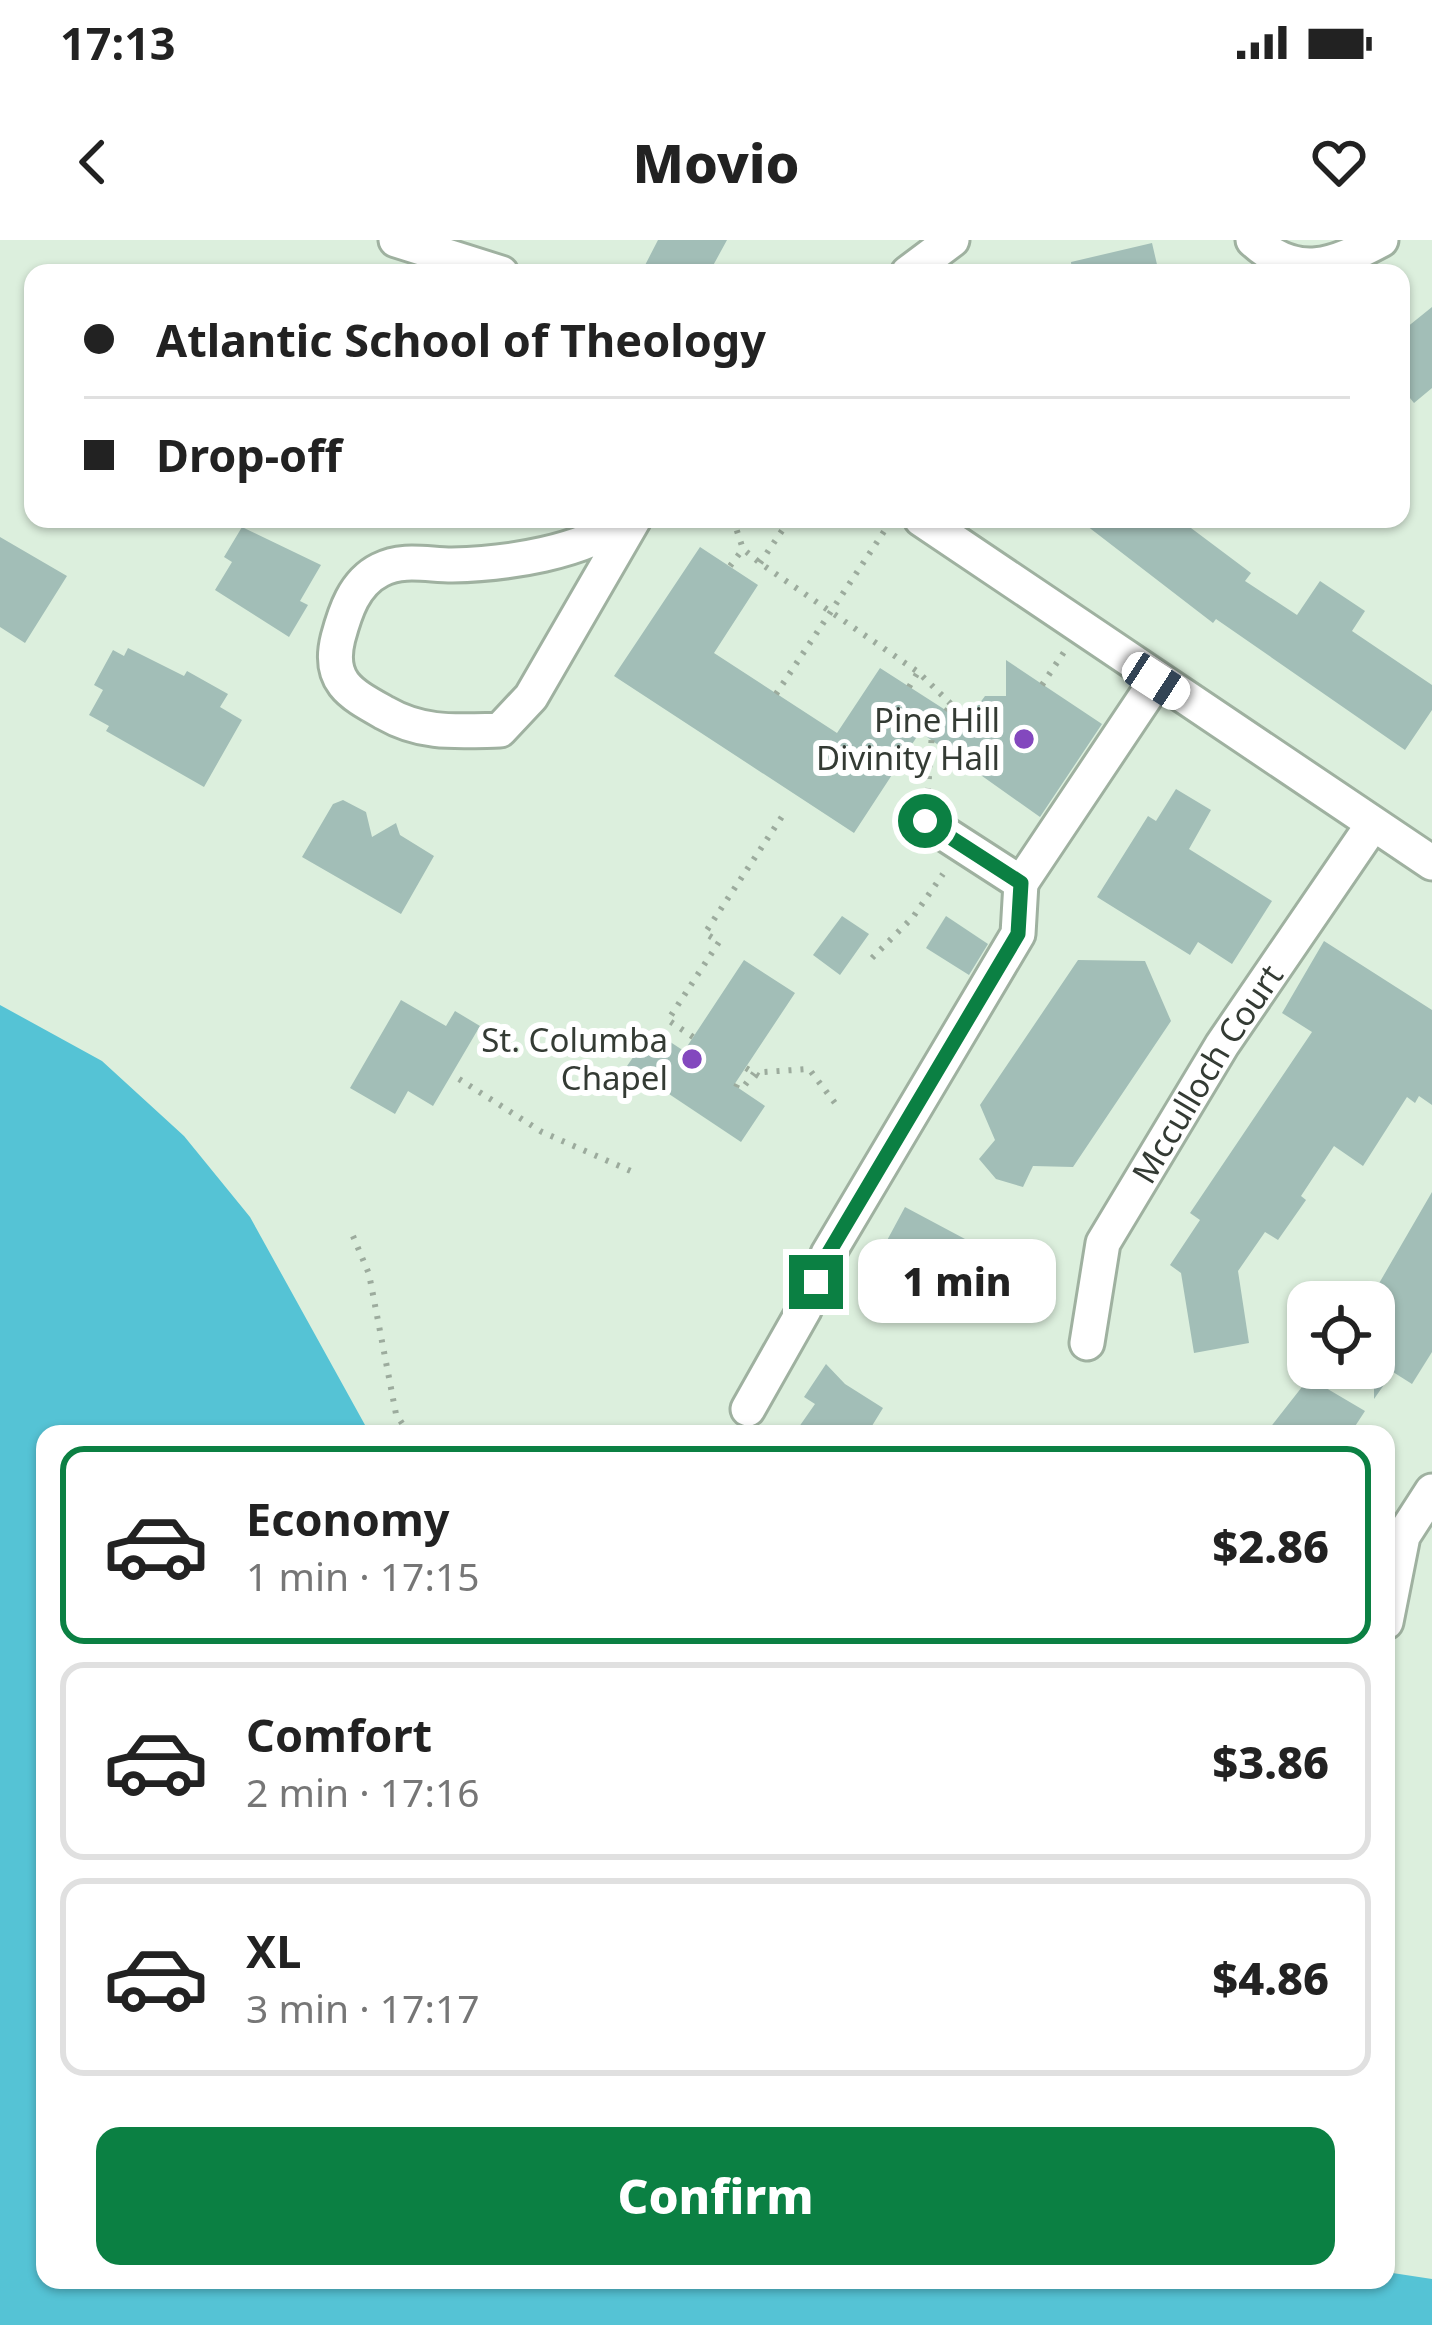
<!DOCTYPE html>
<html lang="en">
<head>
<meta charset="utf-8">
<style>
	:root { --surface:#fff; --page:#f2f2f2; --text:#222; --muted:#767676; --line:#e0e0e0; --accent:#0b8043 }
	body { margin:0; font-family:"Noto Sans",sans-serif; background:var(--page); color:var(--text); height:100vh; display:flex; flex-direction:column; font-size:45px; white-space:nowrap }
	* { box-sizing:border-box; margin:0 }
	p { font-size:39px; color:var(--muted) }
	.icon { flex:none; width:66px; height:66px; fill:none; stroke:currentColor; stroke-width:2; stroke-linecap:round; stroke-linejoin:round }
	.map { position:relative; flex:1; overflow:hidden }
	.panel { position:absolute; left:36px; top:1185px; width:1359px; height:864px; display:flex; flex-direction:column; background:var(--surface); border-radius:24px; box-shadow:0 3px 9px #0004 }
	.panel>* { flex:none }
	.top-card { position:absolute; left:24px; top:24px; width:1386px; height:264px; border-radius:24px; box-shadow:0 3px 9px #0004; display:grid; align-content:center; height:264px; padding:0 60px; background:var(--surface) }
	.fabs { position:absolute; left:1287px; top:1041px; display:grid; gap:24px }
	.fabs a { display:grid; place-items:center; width:108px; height:108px; border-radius:24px; background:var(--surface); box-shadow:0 3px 9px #0004; font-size:60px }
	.end { position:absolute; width:54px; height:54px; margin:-27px; border:15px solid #0b8043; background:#fff; box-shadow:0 0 0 6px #fff }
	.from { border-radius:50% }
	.bubble { position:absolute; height:84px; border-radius:24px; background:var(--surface); box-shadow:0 3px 9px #0004; font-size:39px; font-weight:800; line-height:84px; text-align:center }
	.car { position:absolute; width:36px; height:72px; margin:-36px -18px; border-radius:15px; box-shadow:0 0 9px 3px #0007; background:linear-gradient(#fff 24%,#345 0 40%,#fff 0 76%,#345 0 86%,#fff 0) }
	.top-card b { display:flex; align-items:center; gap:42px; height:114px; font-size:45px }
	.top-card b+b { border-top:3px solid var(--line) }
	.top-card i { width:30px; height:30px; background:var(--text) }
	ul { padding:21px 0 0; list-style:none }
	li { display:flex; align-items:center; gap:36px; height:198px; margin:0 24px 18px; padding:0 36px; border:6px solid var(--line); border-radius:24px }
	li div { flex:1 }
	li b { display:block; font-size:45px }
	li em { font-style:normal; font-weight:800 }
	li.active { border-color:var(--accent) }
	li>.icon { width:108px; height:108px; stroke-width:1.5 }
	.button { display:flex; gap:24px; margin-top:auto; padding:24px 60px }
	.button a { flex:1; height:138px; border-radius:24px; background:var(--accent); color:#fff; font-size:48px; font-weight:800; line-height:138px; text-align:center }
	.status { display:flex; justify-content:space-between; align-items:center; height:84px; padding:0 60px; background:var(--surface); direction:ltr }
	.status svg { height:33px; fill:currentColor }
	header { display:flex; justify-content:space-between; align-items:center; height:156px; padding:0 60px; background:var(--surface); font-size:54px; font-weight:800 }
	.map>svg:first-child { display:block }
	.water { fill:#55c3d5 }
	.building { fill:#a2beb7 }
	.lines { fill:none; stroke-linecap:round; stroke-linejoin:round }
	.minor-casing { stroke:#9fb1a0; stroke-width:39 }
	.path { stroke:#9cab9d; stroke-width:6; stroke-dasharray:3 9; stroke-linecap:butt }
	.minor { stroke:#fff; stroke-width:33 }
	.route { stroke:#0b8043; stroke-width:15 }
	.poi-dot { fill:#8348be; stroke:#fff; stroke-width:4.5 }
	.labels { text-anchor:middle; stroke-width:12; stroke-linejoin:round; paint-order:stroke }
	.poi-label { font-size:33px; fill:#343b34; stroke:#fff; text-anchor:end }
	.street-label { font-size:33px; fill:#343b34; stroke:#fff }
</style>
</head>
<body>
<div class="status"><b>17:13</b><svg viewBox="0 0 49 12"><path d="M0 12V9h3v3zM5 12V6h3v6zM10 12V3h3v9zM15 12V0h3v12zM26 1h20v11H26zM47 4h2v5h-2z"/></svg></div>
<header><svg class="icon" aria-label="back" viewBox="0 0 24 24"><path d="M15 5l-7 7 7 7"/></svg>Movio<svg class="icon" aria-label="heart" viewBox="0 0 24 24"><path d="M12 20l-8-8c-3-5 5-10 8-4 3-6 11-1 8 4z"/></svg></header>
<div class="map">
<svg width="1432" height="2085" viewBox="0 0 1432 2085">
	<rect width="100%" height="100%" fill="#dcefdd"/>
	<!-- water -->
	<path class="water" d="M0 765 102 821 184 896 250 977 370 1194H45V2040H1386V2032L1432 2039V2085H0Z"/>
	<!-- building -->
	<path class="building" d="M658 0H727L709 33H641Z
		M1152 3 1159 33H1072L1071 22Z
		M1432 67V148L1414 163 1401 147V92Z
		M1078 279H1179L1251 333 1245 341 1297 375 1320 341 1365 371 1352 391 1432 445V470L1405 510 1216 379 1213 383Z
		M242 287 321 325 300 361 308 365 289 397 215 350 232 322 224 317Z
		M0 297 67 336 25 403 0 387Z
		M700 307 758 345 714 413 837 493 880 428 961 480 963 476 968 479 985 456H1006V420L1102 484 1040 577 920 492 854 593 614 436Z
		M128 408 184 436 187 431 228 454 220 467 242 480 204 547 106 491 109 486 89 475 103 450 94 445 113 410 124 416Z
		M1176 549 1211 570 1189 609 1272 661 1232 724 1198 702 1190 715 1097 657 1148 576 1156 581Z
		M343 560 366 572 372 597 396 583 400 595 434 616 401 674 302 617 333 564Z
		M842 676 869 694 840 735 813 715Z
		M946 676 988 704 969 735 926 708Z
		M1324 701 1432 770V865L1419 856 1415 863 1407 857 1363 926 1334 906 1301 956 1306 960 1278 1000 1265 992 1238 1031 1249 1103 1194 1113 1181 1033 1170 1025 1200 980 1190 973 1312 792 1282 773Z
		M744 720 795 753 734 845 765 866 741 902 627 826 652 790 684 811Z
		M1078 720 1145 721 1171 781 1073 927 1033 926 1023 947 996 939 979 919 995 900 980 865Z
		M401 760 446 786 455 771 480 786 433 866 408 851 395 874 350 848Z
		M1432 952V1112L1412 1144 1393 1132 1374 1159V1052Z
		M905 967 980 1007 952 1059 877 1019Z
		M826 1124 845 1144 883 1168 867 1194H794L815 1164 804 1157Z
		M1309 1138 1365 1171 1350 1194H1265Z"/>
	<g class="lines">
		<defs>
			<g id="minor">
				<path d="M396 0 501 33"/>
				<path d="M1253 0C1298 41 1334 25 1381 0"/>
				<path d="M908 33 952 0"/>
				<path d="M627 279C584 313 505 324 452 325 428 325 403 318 380 330 354 343 345 372 338 398 327 442 351 454 385 473 423 495 458 491 500 490L531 457 634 279"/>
				<path d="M921 279 1432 623"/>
				<path d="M925 581 1021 643 1156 441"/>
				<path id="s1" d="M1087 1103 1103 1003 1222 805 1373 584"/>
				<path d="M748 1169 804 1070 828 1014 1018 694 1021 643"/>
				<path d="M1386 1382 1403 1296 1432 1251"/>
			</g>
		</defs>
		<!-- minor casing -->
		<use href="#minor" class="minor-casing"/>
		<!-- path -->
		<path class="path" d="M733 279 743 309 760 323 918 432 951 464 990 490
			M760 323 790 279
			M730 326 743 309
			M1042 445 1064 412
			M909 447 918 432
			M776 454 887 287
			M928 551 932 493 951 464
			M872 718 913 677 943 634
			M693 797 668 780 719 702 705 693 785 572
			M746 828 760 837 763 832 809 829 835 863
			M459 839 542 892 633 932
			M736 847 738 843 745 845 754 833
			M353 996 369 1034 396 1174 409 1194"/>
		<!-- minor -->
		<use href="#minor" class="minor"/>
	</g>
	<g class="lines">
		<!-- route -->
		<path class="route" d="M816 1042 828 1014 1018 694 1021 643 925 581"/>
	</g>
	<!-- markers -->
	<g class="poi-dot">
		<circle cx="1024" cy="499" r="12"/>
		<circle cx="692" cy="819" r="12"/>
	</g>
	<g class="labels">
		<!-- poi labels -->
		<g class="poi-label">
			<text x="1000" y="492">Pine Hill<tspan x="1000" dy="38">Divinity Hall</tspan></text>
			<text x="668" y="812">St. Columba<tspan x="668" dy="38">Chapel</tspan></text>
		</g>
		<!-- street labels -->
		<g class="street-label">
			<text dy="12" stroke="none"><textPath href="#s1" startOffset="300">Mcculloch Court</textPath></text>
		</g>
	</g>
</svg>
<div class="fabs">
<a><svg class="icon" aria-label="locate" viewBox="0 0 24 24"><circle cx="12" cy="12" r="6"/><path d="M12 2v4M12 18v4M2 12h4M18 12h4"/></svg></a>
</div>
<i class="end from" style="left:925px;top:581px"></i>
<i class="end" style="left:816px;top:1042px"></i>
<div class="bubble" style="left:858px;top:999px;width:198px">1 min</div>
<i class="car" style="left:1156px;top:441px;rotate:123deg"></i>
<div class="top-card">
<b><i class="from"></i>Atlantic School of Theology</b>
<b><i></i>Drop-off</b>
</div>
<section class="panel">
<ul>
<li class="active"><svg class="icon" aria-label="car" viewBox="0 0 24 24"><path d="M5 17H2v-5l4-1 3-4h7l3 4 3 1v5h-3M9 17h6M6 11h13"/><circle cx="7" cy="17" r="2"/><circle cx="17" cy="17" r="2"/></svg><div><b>Economy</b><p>1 min · 17:15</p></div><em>$2.86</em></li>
<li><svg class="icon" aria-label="car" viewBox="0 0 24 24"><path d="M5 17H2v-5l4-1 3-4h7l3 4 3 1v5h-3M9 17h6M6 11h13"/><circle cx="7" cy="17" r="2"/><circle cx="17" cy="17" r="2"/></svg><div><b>Comfort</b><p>2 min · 17:16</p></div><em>$3.86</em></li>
<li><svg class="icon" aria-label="car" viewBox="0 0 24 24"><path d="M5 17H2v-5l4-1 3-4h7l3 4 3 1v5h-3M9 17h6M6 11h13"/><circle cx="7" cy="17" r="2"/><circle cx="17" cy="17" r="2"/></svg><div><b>XL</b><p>3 min · 17:17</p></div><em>$4.86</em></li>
</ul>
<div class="button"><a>Confirm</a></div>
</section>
</div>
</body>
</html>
